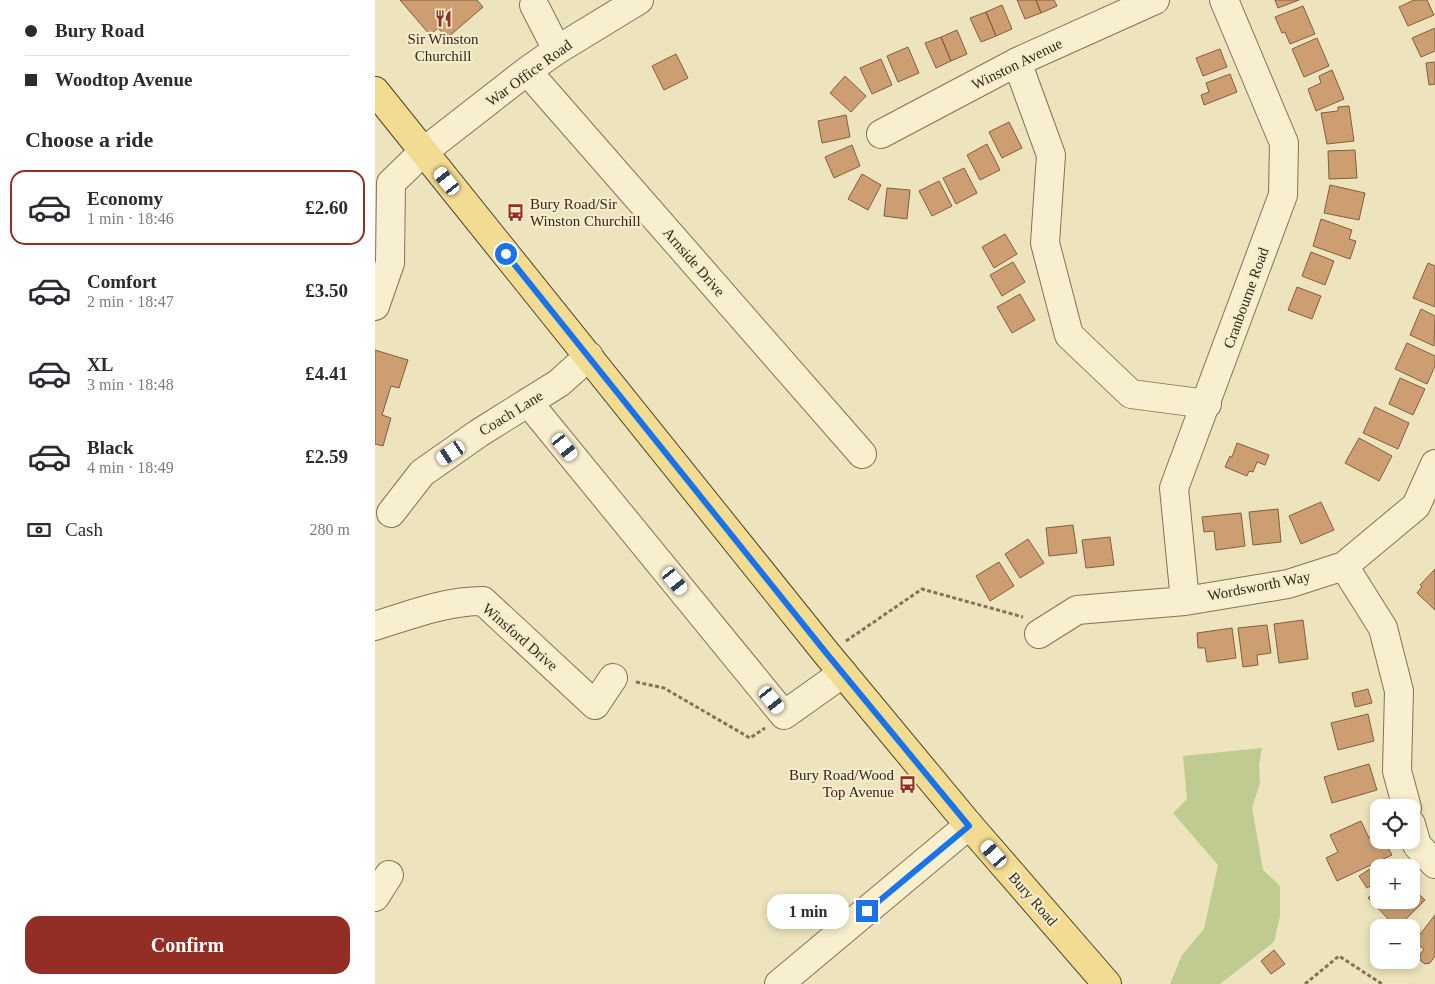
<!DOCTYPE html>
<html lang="en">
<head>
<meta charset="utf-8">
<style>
	:root { --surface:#fff; --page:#f7f7f7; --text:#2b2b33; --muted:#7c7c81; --line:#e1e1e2; --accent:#932e26 }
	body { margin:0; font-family:Georgia,serif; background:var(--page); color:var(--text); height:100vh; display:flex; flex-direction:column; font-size:19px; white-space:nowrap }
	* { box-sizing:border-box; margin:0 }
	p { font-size:16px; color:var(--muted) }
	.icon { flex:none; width:28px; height:28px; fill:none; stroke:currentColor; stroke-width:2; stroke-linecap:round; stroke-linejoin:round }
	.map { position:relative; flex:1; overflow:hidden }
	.side { display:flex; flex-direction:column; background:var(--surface); width:375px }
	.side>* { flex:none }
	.top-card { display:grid; align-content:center; height:110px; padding:0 25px; background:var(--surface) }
	.fabs { position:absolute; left:995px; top:799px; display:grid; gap:10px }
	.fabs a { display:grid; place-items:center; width:50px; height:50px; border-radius:10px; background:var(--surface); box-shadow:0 2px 8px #0003; font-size:25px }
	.end { position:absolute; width:22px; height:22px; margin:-11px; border:6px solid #1a73e8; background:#fff; box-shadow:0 0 0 2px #fff }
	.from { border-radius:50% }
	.bubble { position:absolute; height:35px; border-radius:15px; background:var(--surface); box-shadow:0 2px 8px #0003; font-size:16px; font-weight:800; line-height:35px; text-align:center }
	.car { position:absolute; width:15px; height:30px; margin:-15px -8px; border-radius:6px; box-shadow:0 0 4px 1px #0007; background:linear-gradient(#fff 24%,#345 0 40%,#fff 0 76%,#345 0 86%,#fff 0) }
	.top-card b { display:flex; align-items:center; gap:18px; height:48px; font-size:19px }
	.top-card b+b { border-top:1px solid var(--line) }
	.top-card i { width:12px; height:12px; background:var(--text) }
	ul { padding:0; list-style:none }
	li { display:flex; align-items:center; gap:15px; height:75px; margin:0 10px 8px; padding:0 15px; border:2px solid transparent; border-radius:15px }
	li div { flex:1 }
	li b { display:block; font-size:19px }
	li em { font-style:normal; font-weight:800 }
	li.active { border-color:var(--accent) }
	li>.icon { width:45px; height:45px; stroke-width:1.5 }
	h2 { padding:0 25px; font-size:22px; line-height:60px }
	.pay { display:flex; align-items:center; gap:12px; height:55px; padding:0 25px; font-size:19px }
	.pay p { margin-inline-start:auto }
	.primary-button { display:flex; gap:10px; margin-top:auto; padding:10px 25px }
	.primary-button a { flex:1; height:58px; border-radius:15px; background:var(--accent); color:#fff; font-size:20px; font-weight:800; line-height:58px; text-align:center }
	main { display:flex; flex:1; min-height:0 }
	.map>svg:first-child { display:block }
	.green { fill:#bfcb91 }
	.building { fill:#cc9e72; stroke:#835e3c }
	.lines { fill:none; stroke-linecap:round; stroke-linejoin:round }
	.minor-casing { stroke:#847256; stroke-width:30 }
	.major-casing { stroke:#52402b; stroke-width:30 }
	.path { stroke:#847256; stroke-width:3; stroke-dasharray:4 2.5; stroke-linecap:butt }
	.minor { stroke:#f8efcf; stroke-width:28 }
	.major { stroke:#f2dc92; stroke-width:28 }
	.route { stroke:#1a73e8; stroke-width:6 }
	.labels { text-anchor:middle; stroke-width:4.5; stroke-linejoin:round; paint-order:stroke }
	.poi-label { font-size:15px; fill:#33291b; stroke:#f5eccb }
	.street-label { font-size:15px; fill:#33291b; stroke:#f5eccb }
</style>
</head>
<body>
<main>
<section class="side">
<div class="top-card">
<b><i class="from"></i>Bury Road</b>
<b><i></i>Woodtop Avenue</b>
</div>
<h2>Choose a ride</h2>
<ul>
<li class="active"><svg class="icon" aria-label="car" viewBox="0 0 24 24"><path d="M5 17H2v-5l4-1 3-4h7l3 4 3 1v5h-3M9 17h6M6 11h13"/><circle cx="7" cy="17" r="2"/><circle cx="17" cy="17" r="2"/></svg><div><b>Economy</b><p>1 min · 18:46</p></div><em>£2.60</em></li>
<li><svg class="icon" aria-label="car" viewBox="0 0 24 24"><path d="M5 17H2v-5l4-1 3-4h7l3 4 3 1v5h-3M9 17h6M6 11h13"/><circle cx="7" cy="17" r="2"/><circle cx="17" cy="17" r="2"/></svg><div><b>Comfort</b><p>2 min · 18:47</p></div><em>£3.50</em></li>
<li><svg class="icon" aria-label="car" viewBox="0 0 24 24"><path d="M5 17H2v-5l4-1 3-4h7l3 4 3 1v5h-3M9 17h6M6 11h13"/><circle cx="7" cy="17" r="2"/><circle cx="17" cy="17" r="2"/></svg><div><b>XL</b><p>3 min · 18:48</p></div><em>£4.41</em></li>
<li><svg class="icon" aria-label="car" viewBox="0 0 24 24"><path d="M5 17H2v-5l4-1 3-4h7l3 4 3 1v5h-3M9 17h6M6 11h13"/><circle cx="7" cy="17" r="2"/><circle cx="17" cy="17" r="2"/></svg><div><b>Black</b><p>4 min · 18:49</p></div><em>£2.59</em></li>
</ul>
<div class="pay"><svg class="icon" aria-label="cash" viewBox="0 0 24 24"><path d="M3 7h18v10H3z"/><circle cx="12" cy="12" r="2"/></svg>Cash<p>280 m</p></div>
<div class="primary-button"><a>Confirm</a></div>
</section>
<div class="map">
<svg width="1060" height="984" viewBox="0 0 1060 984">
	<rect width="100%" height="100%" fill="#ede3bc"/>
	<!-- green -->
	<path class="green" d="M887 748 884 765 885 783 877 808 888 870 905 886V916L899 942 845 984H795L807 955 829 929 843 865 798 813 812 799 808 756Z"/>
	<!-- building -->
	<path class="building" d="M25 0H102L108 7 72 38 63 28 55 35Z
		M642 0H661L666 13 650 19Z
		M661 0H679L682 6 666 13Z
		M900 0H924L903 8Z
		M1039 0H1052L1059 15 1033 26 1024 7Z
		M627 5 637 29 621 36 611 12Z
		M928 6 940 34 915 44 910 32 907 33 900 17Z
		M611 12 621 36 606 42 595 18Z
		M1060 28V51L1046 57 1037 38Z
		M582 30 592 54 576 61 566 37Z
		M566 37 576 61 561 68 550 43Z
		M942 38 954 66 929 77 917 49Z
		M533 47 544 73 523 82 512 56Z
		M845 49 852 67 828 76 821 58Z
		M301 54 313 78 289 90 277 66Z
		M506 59 517 85 497 94 485 68Z
		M1060 62V84L1054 85 1051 63Z
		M957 70 969 99 941 111 933 89 946 83 944 76Z
		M855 74 862 92 829 105 826 95 834 92 831 83Z
		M470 76 491 96 476 112 455 93Z
		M974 106 979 141 952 144 946 113 963 111V107Z
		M471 115 475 137 447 143 443 121Z
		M634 122 647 148 627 158 614 132Z
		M612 144 625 170 605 180 592 155Z
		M477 145 485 166 459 178 450 157Z
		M980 150 982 178 954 179 953 151Z
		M589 168 602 193 581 204 568 178Z
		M487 174 506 185 493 210 473 199Z
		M564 181 577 206 557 216 544 191Z
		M955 185 990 193 984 220 949 213Z
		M512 188 535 190 532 219 509 216Z
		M946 219 977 230 974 239 981 241 975 259 938 246Z
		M630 234 642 254 619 268 607 247Z
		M936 252 959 261 950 285 927 276Z
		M638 262 650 282 627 296 615 275Z
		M1053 263 1060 266V307L1038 298Z
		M922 287 946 296 937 319 913 310Z
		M645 294 660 320 637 333 622 307Z
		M1046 309 1060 316 1059 346 1035 335Z
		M1032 343 1060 356V366L1052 384 1020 369Z
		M0 350 33 360 24 388 16 386 7 415 16 418 8 446 0 444Z
		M1025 378 1050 389 1038 415 1014 404Z
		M1000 407 1034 423 1023 449 988 433Z
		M984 438 1017 456 1004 481 970 463Z
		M862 443 894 455 890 465 882 462 878 472 874 471 872 476 850 467 855 456 857 457Z
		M946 502 959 530 926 544 914 516Z
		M903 509 906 542 878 545 874 512Z
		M866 513 870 546 841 550 839 531 829 532 827 517Z
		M698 525 702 553 674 556 671 528Z
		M735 537 739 565 711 568 707 540Z
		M653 539 669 563 645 578 630 554Z
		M624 562 639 586 615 601 601 576Z
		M1060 569V610L1042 593 1047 587 1045 585Z
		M928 620 933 659 904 663 899 624Z
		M892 625 896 653 882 655 883 665 868 667 863 628Z
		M857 628 861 658 832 662 830 648H823L822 633Z
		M993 689 997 703 980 707 977 693Z
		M993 714 999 741 963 750 956 723Z
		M994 764 1002 790 957 803 949 777Z
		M986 821 994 838 1004 833V840H1009L1017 855 962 881 951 858 963 852 955 835Z
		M998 867 1004 876V880L992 888 984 876Z
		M1036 886 1050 900 1022 928 993 898 1004 888V900H1036Z
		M1060 915V956L1055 963 1050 964 1045 960V955L1049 949 1039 942Z
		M899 950 910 964 896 974 886 961Z"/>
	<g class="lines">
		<defs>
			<path id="minor" d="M159 5 182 50
				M642 62 676 155 670 243 694 335 756 394 832 404
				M152 71 487 454
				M506 134 642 62 780 0
				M0 306 15 263 16 183 48 152 152 71 182 50 264 0
				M153 402 409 715 468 673
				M16 513 47 473 104 433 184 383 214 356
				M969 566 1008 628 1024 691 1022 771 1032 808
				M810 601 799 488 908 195 909 143 849 0
				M0 626C35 615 70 601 108 601L220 705 238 678
				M664 634 702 610 810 601 913 584 969 566 1041 506 1060 464
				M1036 824 1042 845 1060 864
				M0 897 14 875
				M404 984 594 825"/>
			<path id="major" d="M0 91 452 654 594 825 732 984"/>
		</defs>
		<!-- minor casing -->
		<use href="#minor" class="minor-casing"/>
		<!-- major casing -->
		<use href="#major" class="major-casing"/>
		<!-- path -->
		<path class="path" d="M471 641 547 589 648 617
			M261 682 289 688 375 738 390 728
			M930 984 964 956 1007 984"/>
		<!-- minor -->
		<use href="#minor" class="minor"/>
		<!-- major -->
		<use href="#major" class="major"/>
	</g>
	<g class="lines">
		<!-- route -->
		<path class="route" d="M131 254 452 654 594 826 492 911"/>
	</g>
	<!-- icons -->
	<defs>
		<symbol id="restaurant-bare" viewBox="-9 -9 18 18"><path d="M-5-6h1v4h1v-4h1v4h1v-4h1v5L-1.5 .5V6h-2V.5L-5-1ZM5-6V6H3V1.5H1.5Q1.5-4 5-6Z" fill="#932e26" stroke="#f5eccb" stroke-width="2.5" paint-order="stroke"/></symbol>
		<symbol id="bus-bare" viewBox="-9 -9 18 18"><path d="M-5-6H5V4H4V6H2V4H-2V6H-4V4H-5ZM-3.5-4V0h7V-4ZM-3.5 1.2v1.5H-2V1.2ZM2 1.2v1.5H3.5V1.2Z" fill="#932e26" stroke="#f5eccb" stroke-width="2.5" paint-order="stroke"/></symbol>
	</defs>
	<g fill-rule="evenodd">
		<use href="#restaurant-bare" x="56" y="6" width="25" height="25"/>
		<use href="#bus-bare" x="128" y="200" width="25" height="25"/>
		<use href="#bus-bare" x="520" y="772" width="25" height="25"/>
	</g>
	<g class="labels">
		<!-- poi labels -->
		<g class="poi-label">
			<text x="68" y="44">Sir Winston<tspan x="68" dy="17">Churchill</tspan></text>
			<text x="155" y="209" text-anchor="start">Bury Road/Sir<tspan x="155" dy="17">Winston Churchill</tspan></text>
			<text x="519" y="780" text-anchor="end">Bury Road/Wood<tspan x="519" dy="17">Top Avenue</tspan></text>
		</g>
		<!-- street labels -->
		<g class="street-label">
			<text transform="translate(642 64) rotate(-26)" y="5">Winston Avenue</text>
			<text transform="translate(154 73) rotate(-36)" y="5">War Office Road</text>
			<text transform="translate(319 262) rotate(49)" y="5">Arnside Drive</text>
			<text transform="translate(871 298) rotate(-70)" y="5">Cranbourne Road</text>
			<text transform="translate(136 413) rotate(-32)" y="5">Coach Lane</text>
			<text transform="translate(884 586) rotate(-11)" y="5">Wordsworth Way</text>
			<text transform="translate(145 637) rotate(41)" y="5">Winsford Drive</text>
			<text transform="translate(658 899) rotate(49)" y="5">Bury Road</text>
		</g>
	</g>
</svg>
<div class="fabs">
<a><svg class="icon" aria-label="locate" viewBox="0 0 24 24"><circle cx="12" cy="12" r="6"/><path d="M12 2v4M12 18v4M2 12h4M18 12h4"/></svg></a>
<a>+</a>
<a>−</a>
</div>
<i class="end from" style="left:131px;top:254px"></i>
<i class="end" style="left:492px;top:911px"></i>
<div class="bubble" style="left:392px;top:894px;width:82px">1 min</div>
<i class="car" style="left:72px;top:181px;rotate:321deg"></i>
<i class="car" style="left:190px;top:447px;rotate:141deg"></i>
<i class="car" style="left:76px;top:453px;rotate:236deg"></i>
<i class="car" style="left:300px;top:581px;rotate:141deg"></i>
<i class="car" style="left:397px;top:700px;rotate:141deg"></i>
<i class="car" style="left:619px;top:854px;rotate:319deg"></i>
</div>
</main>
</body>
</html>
